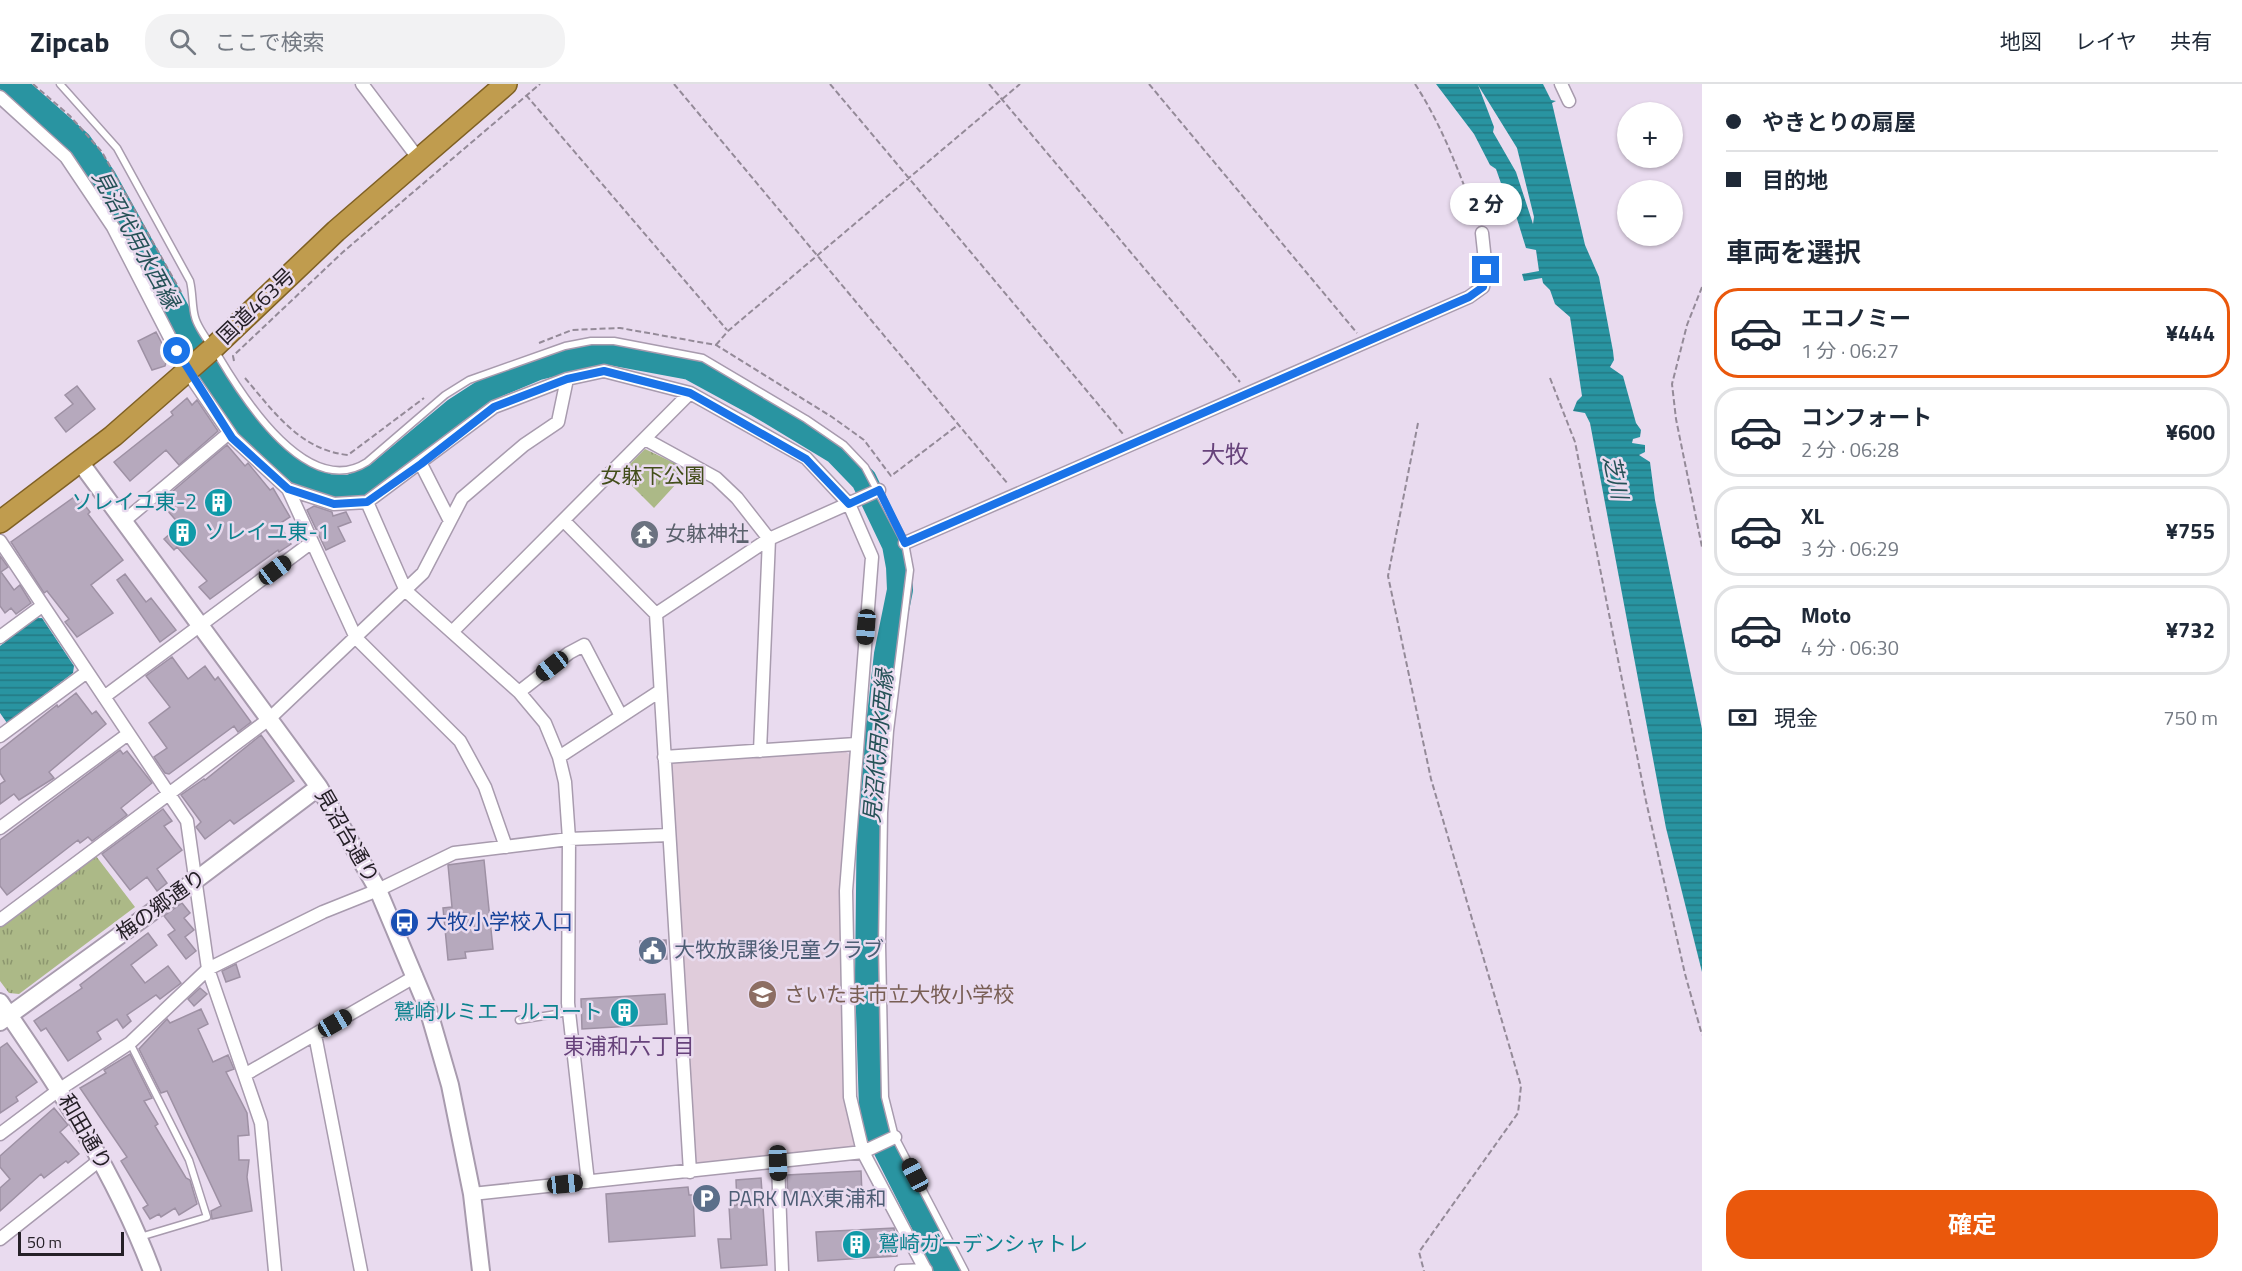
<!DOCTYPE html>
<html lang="ja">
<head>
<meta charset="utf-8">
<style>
	:root { --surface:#fff; --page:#f2f2f3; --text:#1f2937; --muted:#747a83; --line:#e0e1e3; --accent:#ea580c }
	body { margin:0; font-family:"Titillium Web","Noto Sans JP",sans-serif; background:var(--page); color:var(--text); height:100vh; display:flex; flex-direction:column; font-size:22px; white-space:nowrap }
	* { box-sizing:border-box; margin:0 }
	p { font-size:20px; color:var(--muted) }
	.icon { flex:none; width:33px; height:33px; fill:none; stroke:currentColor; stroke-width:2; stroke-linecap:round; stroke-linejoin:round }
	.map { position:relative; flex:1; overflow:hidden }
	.panel { display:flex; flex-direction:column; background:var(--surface); width:540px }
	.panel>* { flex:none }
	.top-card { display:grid; align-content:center; height:132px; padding:0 24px; background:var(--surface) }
	.buttons { position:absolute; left:1617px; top:18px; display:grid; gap:12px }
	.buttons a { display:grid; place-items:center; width:66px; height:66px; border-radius:50%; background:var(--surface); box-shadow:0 2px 4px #0004; font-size:30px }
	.scale { position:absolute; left:18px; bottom:15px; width:106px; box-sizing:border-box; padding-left:6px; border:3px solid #252027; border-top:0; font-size:16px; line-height:21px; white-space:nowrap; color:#252027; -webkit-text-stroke:4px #e9dbef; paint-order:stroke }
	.end { position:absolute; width:27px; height:27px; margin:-14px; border:8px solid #1a73e8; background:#fff; box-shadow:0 0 0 3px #fff }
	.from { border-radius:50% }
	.bubble { position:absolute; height:42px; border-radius:21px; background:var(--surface); box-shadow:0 2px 4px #0004; font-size:20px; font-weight:700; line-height:42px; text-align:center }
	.car { position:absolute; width:18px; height:36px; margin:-18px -9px; border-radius:8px; box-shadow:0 0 4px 2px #0007; background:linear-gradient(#222 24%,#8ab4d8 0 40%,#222 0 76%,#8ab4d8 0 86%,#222 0) }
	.top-card b { display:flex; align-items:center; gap:21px; height:57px; font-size:22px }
	.top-card b+b { border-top:2px solid var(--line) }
	.top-card i { width:15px; height:15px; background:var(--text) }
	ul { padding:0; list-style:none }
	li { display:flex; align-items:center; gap:18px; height:90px; margin:0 12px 9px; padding:0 12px; border:3px solid var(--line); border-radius:24px }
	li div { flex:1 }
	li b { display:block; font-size:22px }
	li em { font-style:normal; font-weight:700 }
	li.current { border-color:var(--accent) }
	li>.icon { width:54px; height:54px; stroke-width:1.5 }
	h2 { padding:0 24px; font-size:27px; line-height:72px }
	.pay { display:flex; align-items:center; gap:15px; height:66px; padding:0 24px; font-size:22px }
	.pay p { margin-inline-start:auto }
	.primary-button { display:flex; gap:12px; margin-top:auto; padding:12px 24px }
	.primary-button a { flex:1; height:69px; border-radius:24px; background:var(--accent); color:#fff; font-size:24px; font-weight:700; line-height:69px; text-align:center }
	header { display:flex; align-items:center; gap:36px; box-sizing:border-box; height:84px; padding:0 30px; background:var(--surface); border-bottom:2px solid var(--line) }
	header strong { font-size:28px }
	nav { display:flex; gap:33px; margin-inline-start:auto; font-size:21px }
	.search { width:420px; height:54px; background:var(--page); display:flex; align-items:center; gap:15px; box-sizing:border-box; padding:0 21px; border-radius:24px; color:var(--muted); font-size:22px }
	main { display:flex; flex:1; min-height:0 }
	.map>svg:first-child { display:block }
	.education { fill:#e0ccdb }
	.park { fill:url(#park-tufts) }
	.water { fill:url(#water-rules); fill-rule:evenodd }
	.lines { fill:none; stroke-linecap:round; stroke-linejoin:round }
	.river { stroke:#2994a1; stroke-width:26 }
	.building { fill:#b6a9bd; stroke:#9e91a4; stroke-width:1.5 }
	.service-casing { stroke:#a89bae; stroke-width:9 }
	.minor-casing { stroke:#a89bae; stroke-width:15 }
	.tertiary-casing { stroke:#a89bae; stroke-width:20 }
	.trunk-casing { stroke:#7f6024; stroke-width:24 }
	.path { stroke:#948a98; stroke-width:2; stroke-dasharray:6 3; stroke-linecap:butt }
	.service { stroke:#fff; stroke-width:6 }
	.minor { stroke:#fff; stroke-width:12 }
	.tertiary { stroke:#fff; stroke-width:16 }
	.trunk { stroke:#c09c4e; stroke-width:21 }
	.route { stroke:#1a73e8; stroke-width:8 }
	.labels { text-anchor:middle; stroke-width:5; stroke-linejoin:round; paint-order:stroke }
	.street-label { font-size:21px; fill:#252027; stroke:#e9dbef }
	.park-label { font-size:21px; fill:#434e1b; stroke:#e9dbef }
	.culture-label { font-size:21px; fill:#0d838f; stroke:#e9dbef; text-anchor:end }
	.worship-label { font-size:21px; fill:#5b616d; stroke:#e9dbef; text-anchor:start }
	.transit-label { font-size:21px; fill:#164399; stroke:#e9dbef; text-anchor:start }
	.service-label { font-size:21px; fill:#4e5e75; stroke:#e9dbef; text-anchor:start }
	.education-label { font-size:21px; fill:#785e54; stroke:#e9dbef; text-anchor:start }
	.water-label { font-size:22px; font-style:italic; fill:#255157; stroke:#e9dbef }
	.neighbourhood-label { font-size:22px; fill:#67427b; stroke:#e9dbef }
	.quarter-label { font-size:24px; fill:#67427b; stroke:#e9dbef }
</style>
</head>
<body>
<header>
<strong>Zipcab</strong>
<div class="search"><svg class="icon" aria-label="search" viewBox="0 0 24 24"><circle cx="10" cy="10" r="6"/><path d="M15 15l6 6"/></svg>ここで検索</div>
<nav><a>地図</a><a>レイヤ</a><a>共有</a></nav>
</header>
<main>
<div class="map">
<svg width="1702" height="1187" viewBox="0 0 1702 1187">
	<defs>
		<pattern id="park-tufts" width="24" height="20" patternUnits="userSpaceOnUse" patternTransform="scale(1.5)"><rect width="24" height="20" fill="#acb987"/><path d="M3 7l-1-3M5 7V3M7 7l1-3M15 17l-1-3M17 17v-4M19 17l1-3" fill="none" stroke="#8c966e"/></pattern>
		<pattern id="water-rules" width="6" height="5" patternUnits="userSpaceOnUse" patternTransform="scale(1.5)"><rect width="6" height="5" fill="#2994a1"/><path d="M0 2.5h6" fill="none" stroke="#237883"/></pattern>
	</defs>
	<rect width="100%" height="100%" fill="#e9dbef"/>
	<!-- education -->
	<path class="education" d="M846 668 850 671 841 810 843 1012 856 1059 851 1064 698 1081 694 1076 671 682 675 677Z"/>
	<!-- park -->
	<path class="park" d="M645 365 689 386 654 424 620 390Z
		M96 772 135 823 19 910 9 909 0 897V842Z"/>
	<!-- water -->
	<path class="water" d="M1436 0H1543L1551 16 1556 17 1552 19 1585 161 1599 193 1613 267 1614 276 1610 283 1623 292 1636 339 1641 346 1640 353 1633 355 1632 359 1645 361V368L1639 371 1650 378 1655 416 1702 645V888L1666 744 1590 339 1585 329 1573 327 1577 317 1582 312 1570 233 1555 220 1550 206 1543 199 1542 194 1524 197 1522 190 1539 187 1536 166 1526 164 1513 122 1503 105 1496 85 1490 81 1474 50ZM1478 1 1517 64 1534 133 1533 140 1516 88 1493 48 1494 43Z
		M35 534H42L74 582 73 589 7 639 0 629V562Z"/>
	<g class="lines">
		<!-- river -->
		<path class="river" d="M12 0 79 59 104 95 218 302 249 342 275 368 308 395 328 403 350 404 377 392 455 327 495 301 538 283 604 267 690 283 758 320 836 367 864 396 895 461 899 483 900 506 887 570 870 720 868 895 872 1026 876 1045 948 1187"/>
	</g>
	<!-- building -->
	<path class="building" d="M156 248 168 271 165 282 152 286 138 257Z
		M77 302 95 325 66 348 55 334 73 320 65 311Z
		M187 314 192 321 197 316 218 347 179 381 166 366 130 397 114 378 173 331 171 328Z
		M227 361 245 382 248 379 270 406 273 404 290 433 279 440 291 460 279 468 278 466 210 515 199 503 207 497 177 463 174 466 164 455 180 441 160 418Z
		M77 411 90 428 88 430 123 476 91 501 113 529 77 553 65 538 69 535 47 507 44 509 11 458Z
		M314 422 332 428 333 432 346 428 351 438 338 443 345 457 326 466 307 426Z
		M0 472 8 483 1 488 14 506 20 501 31 519 16 530 11 524 5 529 0 522Z
		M125 490 146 518 151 514 176 546 160 558 117 496Z
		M172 573 188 595 205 582 215 596 218 593 251 638 238 648 234 642 169 690 165 689 154 673 167 664 149 639 170 623 146 592Z
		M76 609 92 630 96 627 106 640 49 688 54 694 19 716 14 710 0 720V700L5 697 0 689V666L57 621 58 623Z
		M261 651 294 697 234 740 230 736 205 755 196 743 201 738 181 711 204 695 205 696Z
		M120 666 123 670 127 667 152 699 121 724 127 731 92 757 88 753 80 759 78 756 7 811 0 802V756Z
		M163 725 172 737 164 742 182 766 157 785 167 799 157 807 147 793 130 806 102 770Z
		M484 776 493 865 465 868 466 874 448 876 443 824 452 823 448 781Z
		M182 819 190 829 184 834 194 846 185 853 196 867 186 875 168 851 175 846 164 832Z
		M148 849 157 861 131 881 145 899 168 882 181 899 160 915 156 911 127 931 131 937 123 944 117 935 97 948 101 955 68 977 46 944 41 947 34 937 82 904 80 901Z
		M666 856 667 875 640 876V857Z
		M236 880 240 893 226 898 222 887Z
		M200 904 207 910 194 922 188 915Z
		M665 910 667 940 582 945 581 915Z
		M201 925 208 940 198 945 213 978 228 971 234 985 226 988 247 1029 249 1051 238 1052 239 1076H249L247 1093 252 1127 212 1135 211 1127 221 1122 167 1007 161 1009 139 965 167 935 170 939Z
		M7 959 37 998 16 1013 18 1017 0 1029V964Z
		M130 970 152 1014 144 1017 158 1040 155 1042 186 1094 190 1096 197 1120 179 1131 175 1124 161 1133 159 1130 150 1135 143 1124 148 1121 121 1077 127 1073 80 1004 106 989 104 986Z
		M54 1024 68 1041 60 1048 79 1070 68 1079 66 1077 44 1094 41 1090 0 1127V1104L10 1095 0 1083V1072Z
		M861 1087 862 1110 788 1114 787 1091Z
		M761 1094 767 1181 721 1184 718 1155H731L729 1122 737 1121 736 1096Z
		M688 1103 689 1111H693L695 1152 609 1158 606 1110Z
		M894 1144 897 1172 818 1177 816 1148Z"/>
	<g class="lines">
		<defs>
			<path id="service" d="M60 0 117 64 190 197C193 209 192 223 195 233 198 246 212 261 219 273 244 315 308 416 367 378L445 311 469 296 565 262 591 257H614L703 274 806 335 844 361 865 383 905 459 910 486 890 647 884 729 882 861 885 1013 895 1053 965 1187
				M519 936 569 928
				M130 959 189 1076 207 1133 140 1153"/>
			<path id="minor" d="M362 0 418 74
				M1561 0 1569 17
				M0 13 66 73 113 143 187 287 233 354 288 405 334 420 367 418 494 323 567 295 604 287 690 309 806 374 849 420 872 473 846 807 850 1013 863 1068 926 1187
				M645 355 716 394 737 414 769 455 760 667
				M421 380 450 437
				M288 405 356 554 460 657 485 703 506 763
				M367 418 406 507 519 608 545 639 559 673 565 698 569 755 568 919 588 1098
				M124 437 229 349
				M564 437 656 530 690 1088
				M0 457 187 737 208 885 261 1039 275 1187
				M905 459 1469 213 1483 203 1486 186 1482 149
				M656 530 769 455 879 406
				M452 548 690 309
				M0 553 42 522
				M519 608 569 569 584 561 621 632
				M104 613 312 458
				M0 652 87 588
				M559 673 660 607
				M664 673 856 660
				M0 744 128 650
				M0 836 269 635 423 489 462 414 524 361 558 338 567 295
				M315 951 361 1187
				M246 990 416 892
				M0 1050 60 1005 130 959 208 885 323 828 378 806 454 769 569 755 669 751
				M778 1079 782 1187
				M472 1110 863 1068 895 1053
				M0 1155 101 1075
				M901 1187 926 1186"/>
			<path id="tertiary" d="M80 378 319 703 378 806 428 925 450 1001 472 1110 481 1187
				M0 918C59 1003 115 1089 152 1187
				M0 938 196 796 319 703"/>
			<path id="trunk" d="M0 438 113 352 210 267 336 147 506 0"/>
		</defs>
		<!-- service casing -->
		<use href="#service" class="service-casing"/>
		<!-- minor casing -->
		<use href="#minor" class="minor-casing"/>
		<!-- tertiary casing -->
		<use href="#tertiary" class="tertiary-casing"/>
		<!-- trunk casing -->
		<use href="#trunk" class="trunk-casing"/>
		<!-- path -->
		<path class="path" d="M33 0 70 32 102 68 181 208
			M674 0 1008 400
			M830 0 1123 350
			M989 0 1240 298
			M1149 0 1357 249
			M1415 0C1443 43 1459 88 1477 136
			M526 11 727 246
			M1702 203 1687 241 1672 300 1676 335 1702 463
			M539 259 572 246 620 244 716 261 832 333 864 356 891 392 958 341
			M716 261 728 247 1020 0
			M234 277 233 272 343 168 540 0
			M245 294C274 328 300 366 348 371L424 314
			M1550 294 1575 358 1646 717 1685 890 1702 951
			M1418 339 1388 492 1431 695 1521 1002 1518 1029 1419 1168 1424 1187"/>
		<!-- service -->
		<use href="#service" class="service"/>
		<!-- minor -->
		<use href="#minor" class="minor"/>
		<!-- tertiary -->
		<use href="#tertiary" class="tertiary"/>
		<!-- trunk -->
		<use href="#trunk" class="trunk"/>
	</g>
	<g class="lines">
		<!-- route -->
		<path class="route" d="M177 267 232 354 288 405 334 420 367 418 421 380 494 323 567 295 604 287 690 309 806 375 849 420 879 406 905 459 1469 213 1483 203 1486 186"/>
	</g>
	<!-- icons -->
	<defs>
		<symbol id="building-disc" viewBox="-11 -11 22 22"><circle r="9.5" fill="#0f9aa8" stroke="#e9dbef"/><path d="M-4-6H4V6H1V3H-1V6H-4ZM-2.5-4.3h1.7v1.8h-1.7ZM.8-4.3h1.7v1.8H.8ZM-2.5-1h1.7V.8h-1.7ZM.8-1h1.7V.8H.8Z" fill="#fff"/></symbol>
		<symbol id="temple-disc" viewBox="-11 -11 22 22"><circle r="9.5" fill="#6b7280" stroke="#e9dbef"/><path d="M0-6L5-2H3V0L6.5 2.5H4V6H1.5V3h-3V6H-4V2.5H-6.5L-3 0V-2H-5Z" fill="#fff"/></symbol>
		<symbol id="bus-disc" viewBox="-11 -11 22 22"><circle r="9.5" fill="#1a4fb4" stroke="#e9dbef"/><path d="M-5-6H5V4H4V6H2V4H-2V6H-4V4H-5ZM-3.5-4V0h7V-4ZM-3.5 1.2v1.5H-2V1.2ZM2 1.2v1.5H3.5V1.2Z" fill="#fff"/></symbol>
		<symbol id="civic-disc" viewBox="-11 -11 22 22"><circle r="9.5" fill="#5c6f8a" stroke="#e9dbef"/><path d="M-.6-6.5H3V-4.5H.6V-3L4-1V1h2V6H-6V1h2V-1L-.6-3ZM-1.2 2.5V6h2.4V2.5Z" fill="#fff"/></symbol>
		<symbol id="school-disc" viewBox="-11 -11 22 22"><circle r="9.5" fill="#8d6e63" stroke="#e9dbef"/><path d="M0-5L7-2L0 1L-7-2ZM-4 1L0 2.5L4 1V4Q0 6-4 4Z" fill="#fff"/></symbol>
		<symbol id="parking-disc" viewBox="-11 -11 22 22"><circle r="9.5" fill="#5c6f8a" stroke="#e9dbef"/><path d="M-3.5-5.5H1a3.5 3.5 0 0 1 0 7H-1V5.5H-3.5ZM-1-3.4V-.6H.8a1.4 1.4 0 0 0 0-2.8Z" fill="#fff"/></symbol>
	</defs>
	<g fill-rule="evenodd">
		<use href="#building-disc" x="202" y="402" width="33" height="33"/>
		<use href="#building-disc" x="166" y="432" width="33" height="33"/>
		<use href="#temple-disc" x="628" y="434" width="33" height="33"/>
		<use href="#bus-disc" x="388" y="822" width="33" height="33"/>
		<use href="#civic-disc" x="636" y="850" width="33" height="33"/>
		<use href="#school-disc" x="746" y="894" width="33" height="33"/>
		<use href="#building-disc" x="608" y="912" width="33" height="33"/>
		<use href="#parking-disc" x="690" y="1098" width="33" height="33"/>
		<use href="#building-disc" x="840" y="1144" width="33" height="33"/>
	</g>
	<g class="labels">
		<!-- street labels -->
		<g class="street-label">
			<text transform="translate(256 222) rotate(-44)" y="7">国道463号</text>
			<text transform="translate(347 752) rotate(60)" y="7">見沼台通り</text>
			<text transform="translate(161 821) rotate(-36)" y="7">梅の郷通り</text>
			<text transform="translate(85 1048) rotate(60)" y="7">和田通り</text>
		</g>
		<!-- park labels -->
		<g class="park-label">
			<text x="653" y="399">女躰下公園</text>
		</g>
		<!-- culture labels -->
		<g class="culture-label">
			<text x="197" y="425">ソレイユ東-2</text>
			<text x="204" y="455" text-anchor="start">ソレイユ東-1</text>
			<text x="603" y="935">鷲崎ルミエールコート</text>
			<text x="878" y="1167" text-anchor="start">鷲崎ガーデンシャトレ</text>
		</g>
		<!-- worship labels -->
		<g class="worship-label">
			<text x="665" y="457">女躰神社</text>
		</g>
		<!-- transit labels -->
		<g class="transit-label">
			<text x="426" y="845">大牧小学校入口</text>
		</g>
		<!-- service labels -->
		<g class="service-label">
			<text x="674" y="873">大牧放課後児童クラブ</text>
			<text x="728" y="1122">PARK MAX東浦和</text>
		</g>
		<!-- education labels -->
		<g class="education-label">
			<text x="784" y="918">さいたま市立大牧小学校</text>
		</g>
		<!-- water labels -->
		<g class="water-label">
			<text transform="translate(136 155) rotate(61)" y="8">見沼代用水西縁</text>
			<text transform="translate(1616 393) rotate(78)" y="8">芝川</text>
			<text transform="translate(878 662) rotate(-85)" y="8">見沼代用水西縁</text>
		</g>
		<!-- neighbourhood labels -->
		<g class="neighbourhood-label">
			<text x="629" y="970">東浦和六丁目</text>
		</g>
		<!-- quarter labels -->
		<g class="quarter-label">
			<text x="1225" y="379">大牧</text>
		</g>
	</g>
</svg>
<div class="buttons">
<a>+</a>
<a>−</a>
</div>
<div class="scale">50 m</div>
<i class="end from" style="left:177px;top:267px"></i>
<i class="end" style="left:1486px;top:186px"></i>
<div class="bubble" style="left:1450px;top:99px;width:72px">2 分</div>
<i class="car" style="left:275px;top:486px;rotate:53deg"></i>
<i class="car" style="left:866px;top:543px;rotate:185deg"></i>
<i class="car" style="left:552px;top:582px;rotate:232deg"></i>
<i class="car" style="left:335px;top:939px;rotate:60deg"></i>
<i class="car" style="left:778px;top:1079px;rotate:178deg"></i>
<i class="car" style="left:915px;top:1091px;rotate:332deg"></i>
<i class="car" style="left:565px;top:1100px;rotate:84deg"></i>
</div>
<section class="panel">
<div class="top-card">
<b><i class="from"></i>やきとりの扇屋</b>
<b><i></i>目的地</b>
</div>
<h2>車両を選択</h2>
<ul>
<li class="current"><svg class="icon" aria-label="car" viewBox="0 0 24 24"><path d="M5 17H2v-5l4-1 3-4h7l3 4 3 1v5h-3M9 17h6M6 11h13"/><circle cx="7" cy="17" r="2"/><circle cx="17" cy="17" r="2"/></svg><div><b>エコノミー</b><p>1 分 · 06:27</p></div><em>¥444</em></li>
<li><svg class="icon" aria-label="car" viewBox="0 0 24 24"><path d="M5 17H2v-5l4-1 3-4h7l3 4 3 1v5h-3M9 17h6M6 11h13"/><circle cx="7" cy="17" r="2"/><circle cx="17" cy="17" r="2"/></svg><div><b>コンフォート</b><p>2 分 · 06:28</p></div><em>¥600</em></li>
<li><svg class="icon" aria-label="car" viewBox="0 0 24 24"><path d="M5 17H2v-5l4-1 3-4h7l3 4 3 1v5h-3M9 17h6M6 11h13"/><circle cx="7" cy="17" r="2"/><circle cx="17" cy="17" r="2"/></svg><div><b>XL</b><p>3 分 · 06:29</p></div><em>¥755</em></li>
<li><svg class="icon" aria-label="car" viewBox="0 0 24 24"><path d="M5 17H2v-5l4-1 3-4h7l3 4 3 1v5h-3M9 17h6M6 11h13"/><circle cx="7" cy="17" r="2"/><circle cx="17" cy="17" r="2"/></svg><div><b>Moto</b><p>4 分 · 06:30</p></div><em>¥732</em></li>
</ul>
<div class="pay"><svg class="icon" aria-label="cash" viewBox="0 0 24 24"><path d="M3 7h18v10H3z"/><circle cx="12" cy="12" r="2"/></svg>現金<p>750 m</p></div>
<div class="primary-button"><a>確定</a></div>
</section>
</main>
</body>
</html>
